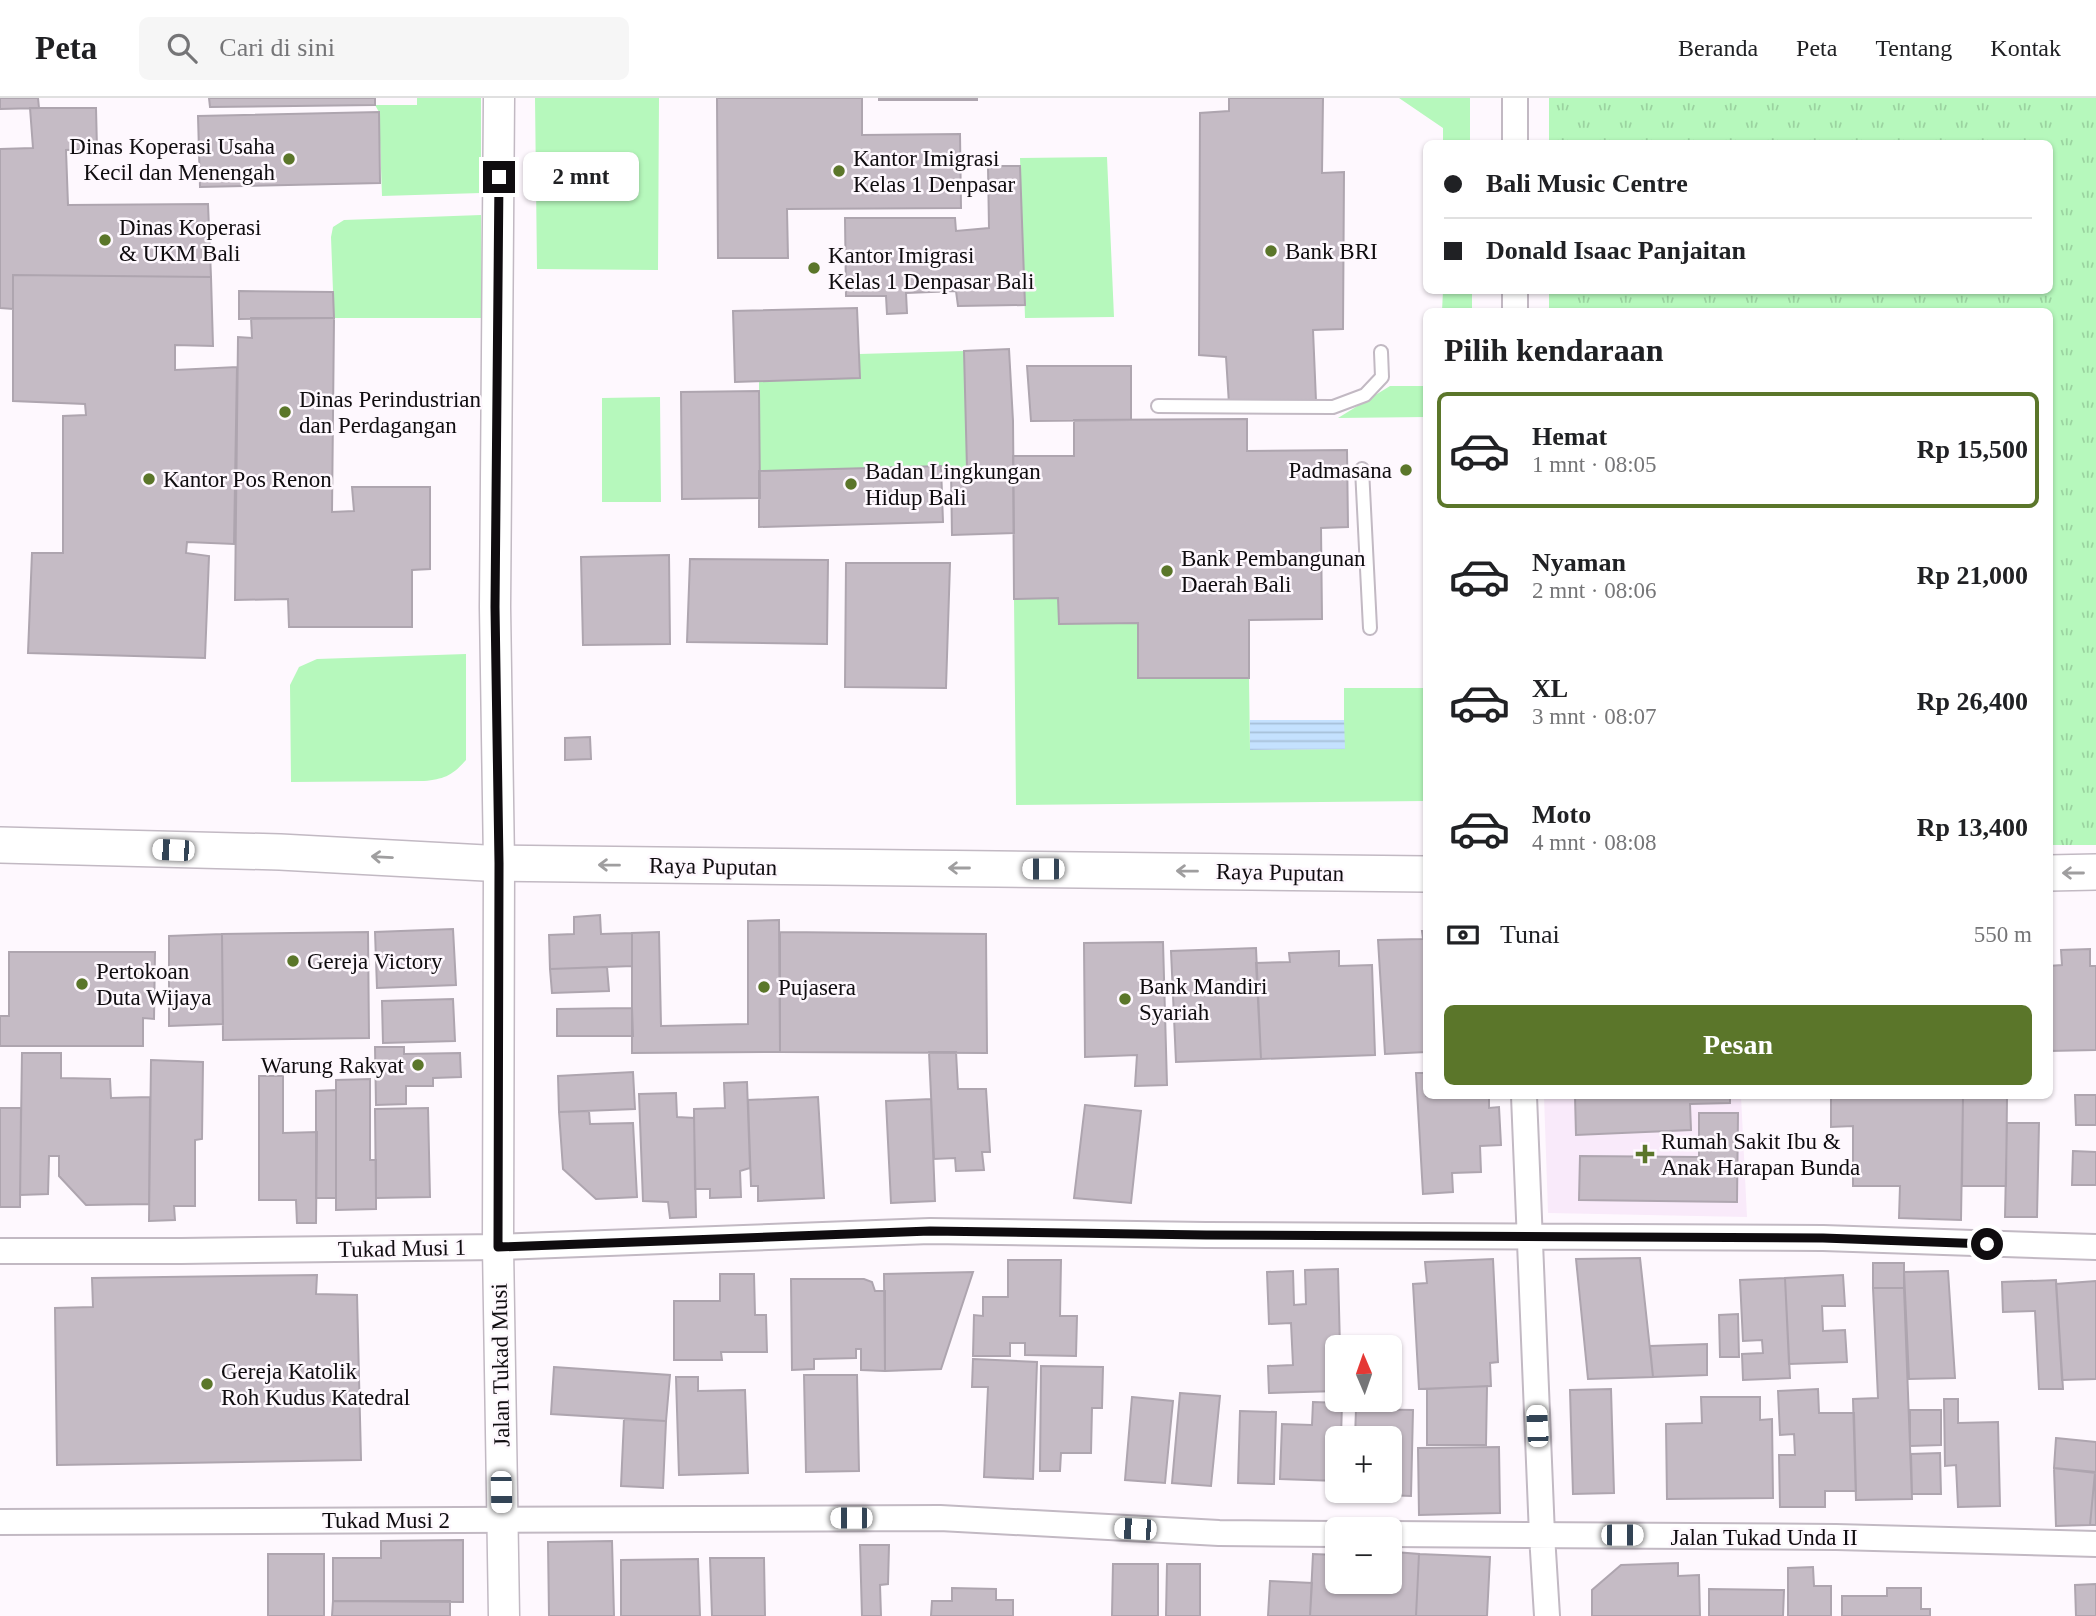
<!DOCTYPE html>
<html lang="id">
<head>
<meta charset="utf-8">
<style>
	:root { --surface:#fff; --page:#f6f6f6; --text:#202124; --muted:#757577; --line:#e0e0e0; --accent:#5b762a }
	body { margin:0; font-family:Georgia,serif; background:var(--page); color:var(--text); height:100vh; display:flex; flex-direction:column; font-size:26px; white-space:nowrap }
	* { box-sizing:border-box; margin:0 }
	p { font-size:23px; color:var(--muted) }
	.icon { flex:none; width:38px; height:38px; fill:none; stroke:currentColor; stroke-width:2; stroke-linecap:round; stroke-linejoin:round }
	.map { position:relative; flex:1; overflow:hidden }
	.drawer { position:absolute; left:1423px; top:210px; width:630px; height:791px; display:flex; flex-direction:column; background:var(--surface); border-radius:10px; box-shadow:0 2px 5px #0004 }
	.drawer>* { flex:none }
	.top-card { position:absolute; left:1423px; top:42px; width:630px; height:154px; border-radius:10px; box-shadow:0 2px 5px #0004; display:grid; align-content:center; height:154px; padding:0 21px; background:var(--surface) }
	.needle { width:46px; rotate:358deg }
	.buttons { position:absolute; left:1325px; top:1237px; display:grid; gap:14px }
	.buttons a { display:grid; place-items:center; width:77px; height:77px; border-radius:10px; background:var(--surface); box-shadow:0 2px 5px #0004; font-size:35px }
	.end { position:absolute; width:32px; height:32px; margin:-16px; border:9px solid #0f0c0f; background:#fff; box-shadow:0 0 0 4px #fff }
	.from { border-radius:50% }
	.bubble { position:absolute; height:49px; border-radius:10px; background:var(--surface); box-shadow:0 2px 5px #0004; font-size:23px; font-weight:600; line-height:49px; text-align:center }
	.car { position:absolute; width:21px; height:42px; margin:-21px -10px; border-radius:9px; box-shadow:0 0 5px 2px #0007; background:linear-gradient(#fff 24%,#345 0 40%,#fff 0 76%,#345 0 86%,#fff 0) }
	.top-card b { display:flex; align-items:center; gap:24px; height:66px; font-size:26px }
	.top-card b+b { border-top:2px solid var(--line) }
	.top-card i { width:18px; height:18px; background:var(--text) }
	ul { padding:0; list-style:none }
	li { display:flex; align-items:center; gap:21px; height:116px; margin:0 14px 10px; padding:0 7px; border:4px solid transparent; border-radius:10px }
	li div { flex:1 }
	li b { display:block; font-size:26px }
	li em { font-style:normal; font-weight:600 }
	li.current { border-color:var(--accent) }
	li>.icon { width:63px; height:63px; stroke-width:1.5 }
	h2 { padding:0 21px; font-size:32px; line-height:84px }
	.pay { display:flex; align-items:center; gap:18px; height:77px; padding:0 21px; font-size:26px }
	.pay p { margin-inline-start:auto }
	.primary-button { display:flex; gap:14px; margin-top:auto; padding:14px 21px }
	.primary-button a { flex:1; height:80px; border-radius:10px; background:var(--accent); color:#fff; font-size:28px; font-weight:600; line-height:80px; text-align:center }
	header { display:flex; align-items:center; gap:42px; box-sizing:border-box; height:98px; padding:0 35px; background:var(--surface); border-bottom:2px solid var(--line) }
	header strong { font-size:33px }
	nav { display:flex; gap:38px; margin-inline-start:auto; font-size:24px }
	.search { width:490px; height:63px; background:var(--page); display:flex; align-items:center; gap:18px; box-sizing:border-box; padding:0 24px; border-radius:10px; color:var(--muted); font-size:26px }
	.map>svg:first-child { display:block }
	.built { fill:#f9eafa }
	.grass { fill:#b6f8bc }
	.park { fill:url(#park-tufts) }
	.water { fill:url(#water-rules) }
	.building { fill:#c5bbc5; stroke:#aea5af; stroke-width:2 }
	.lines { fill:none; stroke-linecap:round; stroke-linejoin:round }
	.service-casing { stroke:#c2b9c3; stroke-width:16 }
	.minor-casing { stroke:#c2b9c3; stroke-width:28 }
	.tertiary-casing { stroke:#c2b9c3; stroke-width:33 }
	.secondary-casing { stroke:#c2b9c3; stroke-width:38 }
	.service { stroke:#fff; stroke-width:12 }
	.minor { stroke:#fff; stroke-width:24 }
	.tertiary { stroke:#fff; stroke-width:30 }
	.secondary { stroke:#fff; stroke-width:35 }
	.oneway { stroke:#9f9e9f }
	.route { stroke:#0f0c0f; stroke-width:9 }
	.poi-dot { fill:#5b762a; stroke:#fef8fe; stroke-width:2.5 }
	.labels { text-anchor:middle; stroke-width:5; stroke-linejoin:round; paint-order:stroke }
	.poi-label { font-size:23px; fill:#0f0c0f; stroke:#fef8fe; text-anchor:start }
	.street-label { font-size:23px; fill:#0f0c0f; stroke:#fef8fe }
</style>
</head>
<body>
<header>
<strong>Peta</strong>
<div class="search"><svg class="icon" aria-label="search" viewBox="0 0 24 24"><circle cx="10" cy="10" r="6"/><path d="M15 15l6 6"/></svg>Cari di sini</div>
<nav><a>Beranda</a><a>Peta</a><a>Tentang</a><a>Kontak</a></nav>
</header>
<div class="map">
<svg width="2096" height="1518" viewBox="0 0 2096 1518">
	<defs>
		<pattern id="park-tufts" width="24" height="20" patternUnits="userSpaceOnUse" patternTransform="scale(1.75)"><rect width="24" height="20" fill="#b6f8bc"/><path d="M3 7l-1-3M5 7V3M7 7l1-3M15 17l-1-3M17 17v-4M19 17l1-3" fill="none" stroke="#9bd3a0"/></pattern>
		<pattern id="water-rules" width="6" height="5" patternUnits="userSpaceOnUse" patternTransform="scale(1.75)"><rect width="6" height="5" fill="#c4e1fe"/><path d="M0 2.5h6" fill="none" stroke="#a7c0d8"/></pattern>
	</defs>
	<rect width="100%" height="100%" fill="#fef8fe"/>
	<!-- built -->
	<path class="built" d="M1544 998H1741L1747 1119 1548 1115Z"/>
	<!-- grass -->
	<path class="grass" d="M417 0H481V95L382 98 379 14 375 7H417Z
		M535 0H659L658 172 537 171Z
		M1399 0H1470V45H1443V30Z
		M1107 59 1114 219 1025 220 1020 60Z
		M481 117 482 220H334L331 139 333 129 344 122Z
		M1443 193H1472V213H1442Z
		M964 253 967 371 941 372V368L759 373V283L859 280V256Z
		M1390 288H1426V319L1338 320Z
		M660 299 661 404H602V300Z
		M1058 500 1059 526 1138 525V580H1249L1250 652 1344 651V590H1426V703L1016 707 1014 501Z
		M466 556V662C452 678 444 681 424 683L291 684 290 587 299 569 317 561Z"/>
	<!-- park -->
	<path class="park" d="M1549 0H2096V747H2049V214L1549 213V192H2049V46L1549 45Z"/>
	<!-- water -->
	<path class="water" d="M1250 622H1344L1345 651 1250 652Z"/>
	<!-- building -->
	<path class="building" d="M0 0H38L39 10 0 11Z
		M0 0H38L39 10 0 11Z
		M209 0H375V7L210 9Z
		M209 0H375V7L210 9Z
		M717 0H862V37L960 36 961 110 787 111 788 160H718Z
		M717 0H862V37L960 36 961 110 787 111 788 160H718Z
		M879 0H977V2H879Z
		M1229 0H1323L1322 75 1344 74 1343 231 1313 232 1316 303 1229 306 1226 259 1199 257 1200 15 1229 13Z
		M30 10H96L97 51 66 52 68 107 208 106 211 179 13 177V211L0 210V51L33 50Z
		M379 14 380 85 200 89 198 18Z
		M379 14 380 85 200 89 198 18Z
		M988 68H1020L1025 207 958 208 956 193 906 195 907 215 887 216 886 198H846L845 120H955L956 133 989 130Z
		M13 177 211 179 213 248 175 247V272L237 269 234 446 187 444 186 455 209 458 205 560 28 555 32 455H63V318L86 317 85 306 13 303Z
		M239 193 333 194 334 220 239 221Z
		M857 210 860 280 735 284 733 213Z
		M251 220H334L332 414 354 413 352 389H430V471L412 472V529H289L288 501 235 502 238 239 252 240Z
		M1009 251 1013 323 1014 435 952 437 951 372 967 371 964 253Z
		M1027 268H1131V322L1031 323Z
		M759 293 760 400 682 401 681 294Z
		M1247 321V353L1347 352 1348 429 1321 430 1322 521 1249 522V580H1138V525L1059 526 1058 500 1014 501 1013 358H1074V322Z
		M941 368 943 424 759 429V373Z
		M669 457 670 546 583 547 581 459Z
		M690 461 828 462 827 546 687 544Z
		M846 465H950L946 590 845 589Z
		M590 639 591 661 565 662V640Z
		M600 817 601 836 632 835V868L550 871 549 837 574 836V819Z
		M779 822 780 954 632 955V835L659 834 661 928 748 926V823Z
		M453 831 456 887 377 890 375 834Z
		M1422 833H1426V954L1385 956 1378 842 1423 841Z
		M368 834 369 940 223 942 222 836Z
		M780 834 986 836 987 955 780 954Z
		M222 836 223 926 169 928V838Z
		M1163 844 1167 987 1135 988 1137 957 1085 959 1084 845Z
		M1256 850 1261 961 1176 964 1171 853Z
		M2090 851V868H2096V952L2049 953V868L2062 867 2061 852Z
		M1339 853V868L1372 867 1375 957 1261 961 1256 865 1290 864 1289 855Z
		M9 854H155L154 921 143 920V948H0V918H9Z
		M607 869 609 893 552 895 550 871Z
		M453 901 455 943 383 945 382 903Z
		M632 910 633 938H557V911Z
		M375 949H404V956L460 955 461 979 433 980V988H406V1006L376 1007Z
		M929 954H956L958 991H986L990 1054H982L984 1072 956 1073 955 1060 934 1061Z
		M22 955H61V980L110 981 111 1000 150 999 149 1106 86 1107 59 1078V1058H49L48 1096 20 1097Z
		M151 962 203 964 202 1041 195 1042V1108H174L175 1122 149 1123Z
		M633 974 635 1011 559 1014 558 978Z
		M1416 975H1426V998H1489V1010L1499 1009 1501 1047 1480 1048 1481 1074 1452 1075 1453 1094 1423 1096Z
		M259 978H283V1035L317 1034 316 1125H297L296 1102H259Z
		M370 981V1062H376V1111L336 1112V982Z
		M747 984 750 1070 740 1073 741 1099 710 1100V1091H695L694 1011 725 1010 724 985Z
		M336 992V1100H316V993Z
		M676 995 677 1019 694 1020 696 1119 670 1120 668 1104 643 1103 639 996Z
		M2075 997H2096V1027H2076Z
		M1575 998H1730V1005L1690 1006 1691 1032 1576 1037Z
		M1831 998H1963L1961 1122 1899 1120 1900 1088H1853V1028L1831 1029Z
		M1963 998 2007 999 2006 1088H1962Z
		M818 999 824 1100 758 1103V1088H751L748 1002Z
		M931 1001 935 1103 891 1105 886 1003Z
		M1085 1007 1141 1013 1131 1105 1074 1100Z
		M0 1010H21L20 1109H0Z
		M428 1010 430 1099 376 1100 375 1011Z
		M589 1013 590 1026 633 1025 637 1099 596 1101 563 1071 559 1014Z
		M1699 1015H1738L1737 1104 1579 1102 1580 1058 1699 1059Z
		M2007 1025H2039L2037 1119H2005Z
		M2073 1053 2096 1054V1087H2072Z
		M1640 1160 1653 1279 1588 1281 1576 1161Z
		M1493 1161 1498 1264 1490 1265 1491 1288 1419 1291 1413 1186 1427 1185 1425 1164Z
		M1008 1162H1061L1060 1218H1077L1076 1258 1025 1257V1245H1010V1258H973L974 1217 983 1218V1199H1008Z
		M1873 1165H1904V1190H1873Z
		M1338 1171 1340 1250H1337V1293L1269 1295 1268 1268 1293 1267 1291 1225 1269 1226 1267 1174 1293 1173 1294 1207 1306 1206 1305 1172Z
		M1948 1173 1955 1280 1909 1281 1904 1174Z
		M973 1174 941 1271 885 1273 884 1176Z
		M720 1176H754L755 1217H766L767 1254H721L722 1262H674V1203H720Z
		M317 1177 316 1196 357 1197 361 1362 57 1367 55 1210 93 1209 92 1180Z
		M1843 1177 1845 1208H1822L1823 1233 1845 1232 1847 1264 1789 1266 1785 1180Z
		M1785 1180 1790 1280 1743 1282 1742 1256 1763 1255 1762 1242 1743 1243 1740 1182Z
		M791 1181H864L872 1184 875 1193H885V1273L861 1272V1251H856V1260L814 1261V1271L792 1272Z
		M2056 1182 2063 1291H2039L2035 1213 2003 1214 2002 1184Z
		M2096 1183V1281L2062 1282 2056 1186Z
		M1873 1190H1904L1912 1401 1856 1402 1853 1301 1878 1300Z
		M1738 1216 1739 1259H1720L1719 1217Z
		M1707 1246V1277L1653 1279 1650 1248Z
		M973 1261 1037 1264 1033 1381 984 1379 988 1289H972Z
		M1041 1268 1103 1269 1102 1310H1092L1091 1355H1061L1060 1373H1040Z
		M554 1269 670 1277 666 1323 551 1316Z
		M804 1277H857L859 1373 806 1374Z
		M676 1279H698V1293L745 1292 748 1375 679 1377Z
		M1487 1288 1486 1347H1427V1291Z
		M1611 1291 1614 1395 1573 1396 1570 1292Z
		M1818 1291 1819 1315H1854L1856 1393H1825V1409H1780L1779 1357H1795L1794 1336 1780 1337 1778 1293Z
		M1180 1295 1220 1298 1211 1388 1172 1385Z
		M1132 1299 1173 1303 1165 1385 1125 1382Z
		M1701 1299H1760V1322L1772 1321 1773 1400 1667 1401 1666 1326 1702 1325Z
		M1944 1301H1958V1325L1998 1324 2000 1408 1958 1409 1956 1367 1945 1368Z
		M1313 1304 1342 1305 1341 1340H1337V1383L1280 1381 1282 1326 1312 1327Z
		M1356 1311 1413 1312 1411 1398 1354 1396V1393H1390V1340H1355Z
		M1910 1312H1941V1347L1910 1348Z
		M1240 1313 1276 1314 1274 1386 1238 1385Z
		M624 1321 666 1323 663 1390 621 1388Z
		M2056 1340 2096 1344V1375L2054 1370Z
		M1499 1349 1500 1415 1419 1417 1418 1350Z
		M1940 1355 1941 1396H1912L1911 1356Z
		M2054 1370 2095 1374 2090 1427 2056 1428Z
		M2095 1374 2096 1427H2090Z
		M463 1442V1504L333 1503V1460H381V1443Z
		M612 1443 614 1518H549L548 1444Z
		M860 1447H889L888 1486 880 1487 881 1518H862Z
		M1395 1454 1419 1456 1416 1518H1310L1313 1456 1337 1457V1484H1390V1480H1394Z
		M268 1456H324V1518H268Z
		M1419 1456 1490 1459 1487 1518H1416Z
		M710 1460H764L765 1518H712Z
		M698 1461 700 1518H621V1462Z
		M1678 1465V1478L1699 1477 1700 1518H1592V1492L1621 1467Z
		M1113 1466H1158V1518H1112Z
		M1167 1466H1200V1518H1166Z
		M1813 1469 1814 1488H1831V1518H1788V1470Z
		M1270 1483 1312 1485 1310 1518H1268Z
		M2096 1486V1518H2076L2075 1487Z
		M952 1490 996 1491V1502H1013V1518H931L932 1503H952Z
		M1887 1490H1921V1511H1930V1518H1842V1498H1887Z
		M1709 1491 1784 1492 1783 1518H1709Z
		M333 1503H450V1518H332Z"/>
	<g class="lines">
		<defs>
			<path id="service" d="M1158 308 1333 309 1365 297 1382 279 1381 254
				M1362 371 1370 530"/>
			<path id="minor" d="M1515 46V0
				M1515 192V214
				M1524 998 1542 1437 1547 1518
				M0 1153H181L498 1149 930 1133 1206 1137 1823 1140 2096 1149
				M0 1424 940 1420 1219 1435 1337 1436
				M1390 1436 1836 1439 2096 1446"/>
			<path id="tertiary" d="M499 0 495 509 499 765 498 1149 504 1518"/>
			<path id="secondary" d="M0 747 280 754 485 765 1426 776
				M2049 775 2096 774"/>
		</defs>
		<!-- service casing -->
		<use href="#service" class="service-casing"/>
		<!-- minor casing -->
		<use href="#minor" class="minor-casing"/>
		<!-- tertiary casing -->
		<use href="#tertiary" class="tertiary-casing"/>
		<!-- secondary casing -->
		<use href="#secondary" class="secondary-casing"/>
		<!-- service -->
		<use href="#service" class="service"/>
		<!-- minor -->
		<use href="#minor" class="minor"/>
		<!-- tertiary -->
		<use href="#tertiary" class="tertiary"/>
		<!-- secondary -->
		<use href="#secondary" class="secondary"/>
	</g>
	<!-- one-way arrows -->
	<defs><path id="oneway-shaft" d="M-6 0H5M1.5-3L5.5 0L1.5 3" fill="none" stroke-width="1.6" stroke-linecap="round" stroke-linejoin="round" transform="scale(1.75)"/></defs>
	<g class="oneway">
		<use href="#oneway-shaft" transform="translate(382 759) rotate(-177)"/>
		<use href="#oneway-shaft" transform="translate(609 767) rotate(-179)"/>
		<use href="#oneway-shaft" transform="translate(959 770) rotate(-180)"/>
		<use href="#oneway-shaft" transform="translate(1187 773) rotate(-179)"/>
		<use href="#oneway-shaft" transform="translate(2073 775) rotate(180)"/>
	</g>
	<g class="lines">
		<!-- route -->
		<path class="route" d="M499 79 495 509 499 765 498 1149 930 1133 1206 1137 1823 1140 1987 1146"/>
	</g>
	<!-- markers -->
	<g class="poi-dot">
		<circle cx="289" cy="61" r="7"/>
		<circle cx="839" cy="73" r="7"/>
		<circle cx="105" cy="142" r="7"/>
		<circle cx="1271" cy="153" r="7"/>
		<circle cx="814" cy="170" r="7"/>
		<circle cx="285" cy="314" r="7"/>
		<circle cx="1406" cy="372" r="7"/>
		<circle cx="149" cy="381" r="7"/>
		<circle cx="851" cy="386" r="7"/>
		<circle cx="1167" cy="473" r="7"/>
		<circle cx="293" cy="863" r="7"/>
		<circle cx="82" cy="886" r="7"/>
		<circle cx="764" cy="889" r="7"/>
		<circle cx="1125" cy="901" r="7"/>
		<circle cx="418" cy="967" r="7"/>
		<path d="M1641.5 1045.5h7v7h7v7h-7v7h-7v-7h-7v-7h7z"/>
		<circle cx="207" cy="1286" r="7"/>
	</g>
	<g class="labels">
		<!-- poi labels -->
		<g class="poi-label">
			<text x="275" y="56" text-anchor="end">Dinas Koperasi Usaha<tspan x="275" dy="26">Kecil dan Menengah</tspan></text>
			<text x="853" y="68">Kantor Imigrasi<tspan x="853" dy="26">Kelas 1 Denpasar</tspan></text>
			<text x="119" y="137">Dinas Koperasi<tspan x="119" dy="26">&amp; UKM Bali</tspan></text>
			<text x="1285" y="161">Bank BRI</text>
			<text x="828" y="165">Kantor Imigrasi<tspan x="828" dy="26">Kelas 1 Denpasar Bali</tspan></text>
			<text x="299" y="309">Dinas Perindustrian<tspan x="299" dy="26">dan Perdagangan</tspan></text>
			<text x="1392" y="380" text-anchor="end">Padmasana</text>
			<text x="865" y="381">Badan Lingkungan<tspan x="865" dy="26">Hidup Bali</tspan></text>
			<text x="163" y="389">Kantor Pos Renon</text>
			<text x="1181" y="468">Bank Pembangunan<tspan x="1181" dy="26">Daerah Bali</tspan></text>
			<text x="307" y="871">Gereja Victory</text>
			<text x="96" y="881">Pertokoan<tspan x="96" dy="26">Duta Wijaya</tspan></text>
			<text x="1139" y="896">Bank Mandiri<tspan x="1139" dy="26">Syariah</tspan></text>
			<text x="778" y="897">Pujasera</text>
			<text x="404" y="975" text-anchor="end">Warung Rakyat</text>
			<text x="1661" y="1051">Rumah Sakit Ibu &amp;<tspan x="1661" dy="26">Anak Harapan Bunda</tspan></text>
			<text x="221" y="1281">Gereja Katolik<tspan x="221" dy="26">Roh Kudus Katedral</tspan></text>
		</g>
		<!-- street labels -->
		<g class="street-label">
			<text transform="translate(713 768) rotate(1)" y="8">Raya Puputan</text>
			<text transform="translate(1280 774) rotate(1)" y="8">Raya Puputan</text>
			<text transform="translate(402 1150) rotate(-1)" y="8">Tukad Musi 1</text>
			<text transform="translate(500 1267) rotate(-91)" y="8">Jalan Tukad Musi</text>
			<text x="386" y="1430">Tukad Musi 2</text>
			<text x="1764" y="1447">Jalan Tukad Unda II</text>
		</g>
	</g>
</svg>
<div class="buttons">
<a><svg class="needle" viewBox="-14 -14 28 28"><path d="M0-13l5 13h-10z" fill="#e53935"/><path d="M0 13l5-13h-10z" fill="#757577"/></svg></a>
<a>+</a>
<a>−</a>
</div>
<i class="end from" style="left:1987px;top:1146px"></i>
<i class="end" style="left:499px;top:79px"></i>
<div class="bubble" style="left:523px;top:54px;width:116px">2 mnt</div>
<i class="car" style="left:173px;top:752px;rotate:272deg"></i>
<i class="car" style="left:1043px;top:771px;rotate:270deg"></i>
<i class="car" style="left:1537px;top:1328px;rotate:357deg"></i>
<i class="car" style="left:501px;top:1394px;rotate:179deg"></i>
<i class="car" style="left:851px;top:1420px;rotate:270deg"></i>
<i class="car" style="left:1135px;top:1431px;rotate:273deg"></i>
<i class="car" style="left:1622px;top:1437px;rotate:90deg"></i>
<div class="top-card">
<b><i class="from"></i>Bali Music Centre</b>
<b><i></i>Donald Isaac Panjaitan</b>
</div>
<section class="drawer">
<h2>Pilih kendaraan</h2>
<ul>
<li class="current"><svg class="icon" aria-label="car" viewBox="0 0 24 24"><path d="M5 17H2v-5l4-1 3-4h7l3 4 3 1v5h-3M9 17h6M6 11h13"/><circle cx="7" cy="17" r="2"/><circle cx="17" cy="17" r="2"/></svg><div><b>Hemat</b><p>1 mnt · 08:05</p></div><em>Rp 15,500</em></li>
<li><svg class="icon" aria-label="car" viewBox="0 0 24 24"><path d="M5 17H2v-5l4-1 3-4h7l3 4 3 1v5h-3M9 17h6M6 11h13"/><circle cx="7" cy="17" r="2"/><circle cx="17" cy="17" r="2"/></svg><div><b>Nyaman</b><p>2 mnt · 08:06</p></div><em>Rp 21,000</em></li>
<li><svg class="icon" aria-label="car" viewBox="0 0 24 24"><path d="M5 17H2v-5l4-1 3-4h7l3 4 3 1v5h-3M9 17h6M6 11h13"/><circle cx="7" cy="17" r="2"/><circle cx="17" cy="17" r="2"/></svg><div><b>XL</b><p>3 mnt · 08:07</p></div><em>Rp 26,400</em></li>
<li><svg class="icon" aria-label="car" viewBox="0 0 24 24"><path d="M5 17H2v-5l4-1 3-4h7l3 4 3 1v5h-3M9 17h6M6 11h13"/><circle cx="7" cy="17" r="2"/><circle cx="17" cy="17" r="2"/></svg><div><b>Moto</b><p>4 mnt · 08:08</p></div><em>Rp 13,400</em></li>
</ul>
<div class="pay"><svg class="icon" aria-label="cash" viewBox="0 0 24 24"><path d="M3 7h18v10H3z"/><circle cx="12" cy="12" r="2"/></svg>Tunai<p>550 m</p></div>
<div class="primary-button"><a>Pesan</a></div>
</section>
</div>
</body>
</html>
